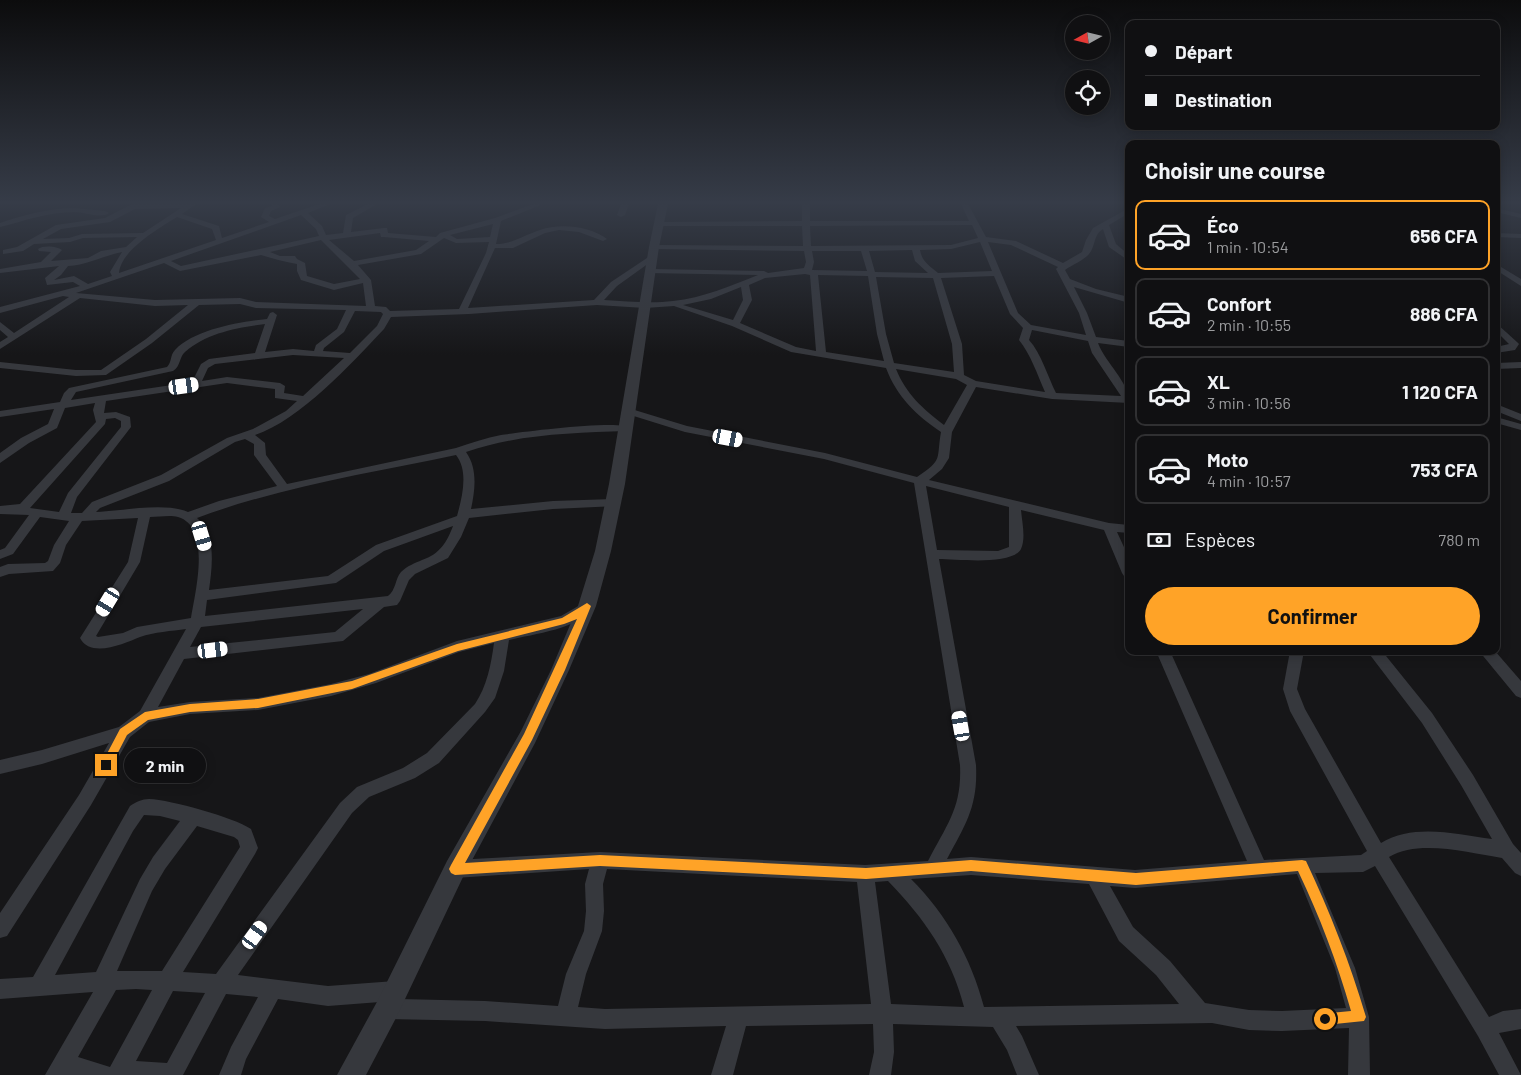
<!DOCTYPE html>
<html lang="fr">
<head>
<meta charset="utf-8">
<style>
	:root { --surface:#101012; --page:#1e1e20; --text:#f1f3f6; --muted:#9c9d9f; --line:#303032; --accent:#ffa327 }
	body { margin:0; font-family:Barlow,sans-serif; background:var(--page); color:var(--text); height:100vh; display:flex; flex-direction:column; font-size:19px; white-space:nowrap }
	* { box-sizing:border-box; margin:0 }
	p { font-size:16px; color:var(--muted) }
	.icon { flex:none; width:28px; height:28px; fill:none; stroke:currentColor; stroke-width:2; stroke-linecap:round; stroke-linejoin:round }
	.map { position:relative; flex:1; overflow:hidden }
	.panel { position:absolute; left:1125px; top:140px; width:375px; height:515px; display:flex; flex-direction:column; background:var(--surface); border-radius:10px; box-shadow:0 2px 12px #0003,0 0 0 1px var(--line) }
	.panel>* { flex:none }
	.top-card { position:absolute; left:1125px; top:20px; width:375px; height:110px; border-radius:10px; box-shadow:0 2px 12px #0003,0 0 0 1px var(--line); display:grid; align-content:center; height:110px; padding:0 20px; background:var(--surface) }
	.needle { width:32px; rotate:262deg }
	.fabs { position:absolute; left:1065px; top:15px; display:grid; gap:10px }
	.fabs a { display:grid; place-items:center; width:45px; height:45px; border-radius:50%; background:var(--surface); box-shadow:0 2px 12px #0003,0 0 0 1px var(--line); font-size:25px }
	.end { position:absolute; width:22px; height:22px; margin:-11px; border:6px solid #ffa327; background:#111; box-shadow:0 0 0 2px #111 }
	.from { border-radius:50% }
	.bubble { position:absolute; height:35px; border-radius:18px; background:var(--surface); box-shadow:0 2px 12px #0003,0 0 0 1px var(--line); font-size:16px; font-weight:700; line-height:35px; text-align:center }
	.car { position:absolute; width:15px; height:30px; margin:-15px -8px; border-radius:6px; box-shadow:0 0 4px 1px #0007; background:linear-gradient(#fff 24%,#345 0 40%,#fff 0 76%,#345 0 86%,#fff 0) }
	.top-card b { display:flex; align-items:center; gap:18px; height:48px; font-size:19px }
	.top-card b+b { border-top:1px solid var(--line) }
	.top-card i { width:12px; height:12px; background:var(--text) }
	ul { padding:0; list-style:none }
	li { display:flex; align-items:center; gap:15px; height:70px; margin:0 10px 8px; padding:0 10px; border:2px solid var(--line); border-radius:10px }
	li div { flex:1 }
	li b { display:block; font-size:19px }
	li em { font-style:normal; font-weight:700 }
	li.active { border-color:var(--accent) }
	li>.icon { width:45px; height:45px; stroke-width:1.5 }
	h2 { padding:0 20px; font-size:22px; line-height:60px }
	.pay { display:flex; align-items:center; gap:12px; height:55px; padding:0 20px; font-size:19px }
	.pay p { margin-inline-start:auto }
	.action { display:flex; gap:10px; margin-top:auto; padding:10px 20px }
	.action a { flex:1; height:58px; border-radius:30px; background:var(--accent); color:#111; font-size:20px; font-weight:700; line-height:58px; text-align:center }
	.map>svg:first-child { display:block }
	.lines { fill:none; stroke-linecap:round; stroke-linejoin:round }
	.minor { fill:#36383d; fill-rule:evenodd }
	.tertiary { fill:#36383d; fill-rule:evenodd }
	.route { fill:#ffa327 }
</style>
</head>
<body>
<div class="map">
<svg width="1521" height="1075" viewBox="0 0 1521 1075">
	<rect width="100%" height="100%" fill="#161618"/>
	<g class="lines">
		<!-- minor -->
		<path class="minor" d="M132 204H196L182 214 219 226 222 238 269 222 261 217 265 208 272 206 271 204H278L280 207 271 211 269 216 275 219 319 204H330L308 213 322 226 326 235 343 233 346 215 368 204H377L353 218 351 232 384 228H387L388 233 436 237 440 233 495 218 533 204H543L501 221 496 244C513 244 524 235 540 230 560 223 590 226 607 239L603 241 579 232 559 230 545 233 513 248H495L468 308 594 300 611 282 653 254 657 256 656 258 617 286 604 300C627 301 650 304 673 301 703 298 730 286 758 275L648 273 647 271 651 269 764 271 768 273 804 268 806 262 804 251 654 249 650 247 654 245 803 246 802 226H655L654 224 658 222 802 221V204H810V221H969L961 204H968L986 237 1016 241 1063 263 1082 252 1086 240 1093 228 1129 208V213L1109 225 1116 244 1129 255V261L1109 247 1103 229C1093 235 1096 246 1089 254 1084 260 1072 265 1065 270L1070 279 1096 289 1129 297V303L1074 287 1087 313 1096 337 1129 341V347L1098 343C1106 364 1129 381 1129 403L1052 399 976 387 952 432 949 458 942 469 929 480 1109 523 1129 525V533L1117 532 1129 558V578L1124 576 1122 573 1104 530 1021 510C1022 522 1026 538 1021 549 1012 566 956 559 939 559L976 765C978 806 966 824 947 859L971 857 1135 870 1247 861 1156 651H1170L1264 860 1361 855 1367 851 1290 711 1283 689 1290 651H1304L1297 689 1305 709 1381 843C1414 823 1456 834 1492 839L1461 785 1422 723 1367 651H1382L1432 713 1473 775 1513 844 1521 853V876L1515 873 1502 858C1469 853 1419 839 1389 857L1489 1017 1503 1011 1521 1009V1029L1499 1033 1521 1075H1499L1478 1036 1375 866 1363 872 1315 873 1355 968 1369 1017 1370 1075H1348L1349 1028 1282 1031 1249 1030 1212 1023 1016 1026 1022 1036 1039 1075H1017L1007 1050 993 1027 893 1024 894 1052 891 1075H869L874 1052 873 1024 746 1026 733 1075H711L726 1026 605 1029 485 1021 387 1019 380 1016 377 1009 380 1002 328 1006 278 999 246 1059 241 1075H219L231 1047 258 997 226 994 183 1075H45L93 992 0 999V979L33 977 130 806C136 802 142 799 149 799 171 800 233 817 251 829L258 848 255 854 183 972 216 974 340 803 357 787 403 768 427 753 475 704C487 686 491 665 494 643L459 652 376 683 331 696 258 710 190 714 149 722 130 737 91 805 7 936 0 938V913L79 795 109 743 42 764 0 774V760L42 750 119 727 140 711 186 629C172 631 154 632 140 637 125 643 91 659 80 638L128 562 138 518 82 521 66 545 60 563 53 571 9 574 0 577V567L8 564 45 563 48 561 54 545 69 521 40 517 13 554 0 559V550L5 548 29 515 0 514V506L20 504 96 422 93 410 95 403 65 408 57 428 29 443 0 463V453L21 438 48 424 54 409 0 417V411L60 402 64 393 69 388 167 367C172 362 170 355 175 350 195 329 240 322 267 319L270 313 273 312 277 315 265 352 293 349 314 351 316 345 337 329 346 310 256 308 240 304 199 305 152 343 106 375 76 376 0 368V362L76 370H101L146 339 188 305 155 306 80 298 0 349V342L8 337 0 330V322L14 333 69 297 63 296 0 313V307L80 286 73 282 47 285 45 278 59 266 0 273V269L41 262 51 252 39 251 38 249C43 245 57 246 62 250L51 261 88 258 101 251 126 247 137 237 83 238 70 242 34 244 23 251 3 254V250L17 247 56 225 105 218ZM181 208 143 233 82 234 69 238 43 239 61 229 110 222 135 209ZM301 215 316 229 319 236 181 266 171 261ZM177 217 212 229 216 240 119 273C121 250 158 229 177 217ZM493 224 490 237 457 239 450 235ZM972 225 978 238 951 245 811 246 810 226ZM380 233 381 237H384L429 241 416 250 354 261 329 240ZM444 238 456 243 489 242 486 253 459 309 390 311 386 307 375 306 371 280 358 265 421 254ZM321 240 360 279 334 284 307 276 305 263 297 259 295 256H280L270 252ZM980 242 992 271 938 273C930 266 922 262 920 250L951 249ZM988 242 1011 245 1058 267 1056 269 1079 313 1086 335 1031 325 1018 313ZM912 250 915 261 928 273 875 272 869 251ZM812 251H861L867 271 812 270 814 262ZM122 252 110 272 112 276 88 284 74 276 54 280 61 275 68 266C87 265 103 256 122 252ZM261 255C274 259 285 262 297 264V271L301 280 334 290 363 283 366 306 256 302 240 298 155 300 76 293 164 263 180 271ZM805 274 810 275 816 351 796 347 740 323 752 300 749 285 765 278ZM818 275 868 276 877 334 884 361 826 352ZM994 276 1010 314 1023 328 1019 340C1031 355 1037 374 1045 392L976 381 964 375 962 344 941 278ZM876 277 933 278 952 344 954 372 894 363 886 334ZM741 287 743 300 733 320 683 305 711 299ZM597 305 645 308 674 306 732 326 791 352 886 368C897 397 916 415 941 432 936 459 944 459 917 477L825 453 687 426 628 408 623 411 624 413 685 432 824 459 914 483 960 765C962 808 947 824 928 861L865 865 600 852 455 860 449 863 446 869 449 875 455 878 589 869 585 884 586 911 584 931 566 974 558 1006 485 1001 399 999 402 998 405 991 402 984 395 981 328 986 238 975 352 813 369 797 415 778 439 763 485 712 495 698 504 671 509 640C533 634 581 629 594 606L592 602 587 601 561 616 457 641 369 674 331 684 258 698 190 702 158 707 184 659 343 641 384 607 397 605 400 601 409 580 415 574 448 558 461 537 469 518 553 509 617 506 619 503 617 500 613 499 553 501 471 509C475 490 478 469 466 452 518 434 572 433 626 431L631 428C622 419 519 432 501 435 486 438 471 443 456 448L287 484 266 455 265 443 255 435C300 420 351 364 384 329L391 317 469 314ZM355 311 381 312 383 314 377 326 350 353 323 351 324 348 344 332ZM265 324 255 353 209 359 201 364 192 382 71 400 76 392 173 371C181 366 179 357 185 352 206 333 239 327 265 324ZM1032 330 1088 341 1092 353 1121 396 1056 393C1048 377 1041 353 1029 340ZM293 355 344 358 303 396 284 393 285 386 280 383 227 377 202 381 208 368 215 364ZM896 369 956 379 967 385 944 425C923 409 906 394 896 369ZM227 383 275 389V398L297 401 286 411 253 429 227 438 161 475 92 502 82 513H71L77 497 131 427 130 417 116 412 104 413 106 401ZM115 418 121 421V427L68 493 59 512 30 508 105 424 106 419ZM245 439 254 444V455L277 486 219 501 188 512C165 502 122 511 96 512L100 508 169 481 235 442ZM456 455C469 471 462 498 457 516L376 545 328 576 209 590C212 568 217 534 197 518 280 487 370 473 456 455ZM926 486 1009 507V547L998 551 937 550ZM150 517C159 517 170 515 178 517 212 527 195 593 191 618L137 627 123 633 98 637 96 636 140 562ZM453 526C447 542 440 554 422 560 415 563 407 566 401 572 395 579 396 590 388 596L205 616 207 600 336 583 384 551ZM363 609 335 632 190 647 201 627ZM144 815 160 816 180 821 153 857 140 879 96 972 55 975 133 831ZM197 826 234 837 238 840 240 847 162 971H117L152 891 165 869ZM607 869 857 882 871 1004 605 1009 578 1007 586 974 602 931 604 911 603 884ZM1297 874 1335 968 1346 1008 1282 1011 1249 1010 1205 1003 1170 961 1133 927 1110 886 1135 888ZM971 875 1089 884 1119 941 1156 975 1179 1004 984 1007C971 958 947 915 911 879ZM888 881C924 918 951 956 964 1007L891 1004 875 882ZM136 989 152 990 110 1067 78 1057 116 990ZM173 991 205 993 167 1063 136 1061Z
			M621 204H629L625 215 621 217 617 215Z
			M74 208 105 211 109 213C100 219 85 212 74 212 48 212 24 221 0 227V223C24 215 49 208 74 208Z
			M1496 208 1521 214V218L1496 212Z
			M1496 233 1521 234V238L1496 237Z
			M1496 264 1521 279V286L1496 270Z
			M1496 323 1517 342 1519 344 1515 350 1496 353V347L1509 344 1496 331Z
			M1521 362V368L1496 369V363Z
			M1496 404 1521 414V421L1496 411Z
			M1496 417 1521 424V430L1496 423Z
			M1479 651H1495L1521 681V698L1516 696Z"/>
		<!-- tertiary -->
		<path class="tertiary" d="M658 204H668L659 247 625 484 611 551 596 606 569 670 535 743 463 877 396 1018 366 1075H337L378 1000 447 861 521 731 551 670 578 606 595 551 609 484 649 247Z"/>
	</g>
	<!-- sky -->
	<linearGradient id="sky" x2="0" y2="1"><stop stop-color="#0c0c0d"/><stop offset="0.57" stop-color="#363c48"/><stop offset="1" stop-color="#363c48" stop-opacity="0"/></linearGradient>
	<rect width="1521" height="355" fill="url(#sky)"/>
	<!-- route -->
	<path class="route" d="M587 603 591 606 565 670 532 740 465 863 600 855 866 868 971 860 1136 873 1302 860 1306 861C1330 912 1350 963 1366 1017L1364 1021 1325 1025 1320 1024 1318 1019 1320 1014 1351 1011C1337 962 1320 917 1298 871L1136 885 971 871 866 879 600 866 455 875 451 873 449 869 451 865 524 734 577 619 564 624 458 651 352 689 258 708 190 712 148 720 127 735 110 768H102L101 765 120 729 145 712 190 704 258 699 352 681 457 644 562 618Z"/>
</svg>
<div class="fabs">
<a><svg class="needle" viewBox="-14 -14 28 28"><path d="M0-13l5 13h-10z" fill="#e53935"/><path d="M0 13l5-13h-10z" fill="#9c9d9f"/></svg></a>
<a><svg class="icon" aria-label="locate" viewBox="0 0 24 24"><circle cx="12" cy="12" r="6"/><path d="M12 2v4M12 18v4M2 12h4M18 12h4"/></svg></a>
</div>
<i class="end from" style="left:1325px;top:1019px"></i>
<i class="end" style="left:106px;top:765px"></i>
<div class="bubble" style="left:124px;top:748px;width:82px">2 min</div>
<i class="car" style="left:184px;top:386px;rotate:82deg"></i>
<i class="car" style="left:728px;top:438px;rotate:101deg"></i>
<i class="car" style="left:202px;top:536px;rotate:163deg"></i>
<i class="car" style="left:108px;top:602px;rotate:211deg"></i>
<i class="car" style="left:213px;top:650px;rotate:83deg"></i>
<i class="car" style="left:961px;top:726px;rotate:350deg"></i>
<i class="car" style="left:255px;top:935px;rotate:36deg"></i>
<div class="top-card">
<b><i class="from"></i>Départ</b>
<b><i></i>Destination</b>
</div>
<section class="panel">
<h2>Choisir une course</h2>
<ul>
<li class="active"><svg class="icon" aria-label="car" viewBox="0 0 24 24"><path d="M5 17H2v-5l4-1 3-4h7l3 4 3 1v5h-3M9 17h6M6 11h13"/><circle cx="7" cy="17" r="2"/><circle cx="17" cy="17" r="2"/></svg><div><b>Éco</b><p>1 min · 10:54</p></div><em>656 CFA</em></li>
<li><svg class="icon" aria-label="car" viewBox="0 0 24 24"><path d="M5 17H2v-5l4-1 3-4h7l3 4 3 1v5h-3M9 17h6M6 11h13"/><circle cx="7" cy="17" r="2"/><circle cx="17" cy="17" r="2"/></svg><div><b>Confort</b><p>2 min · 10:55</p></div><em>886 CFA</em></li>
<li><svg class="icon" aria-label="car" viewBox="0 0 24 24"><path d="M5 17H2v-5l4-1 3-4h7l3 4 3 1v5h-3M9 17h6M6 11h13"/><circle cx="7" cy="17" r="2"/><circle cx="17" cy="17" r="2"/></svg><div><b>XL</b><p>3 min · 10:56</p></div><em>1 120 CFA</em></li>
<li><svg class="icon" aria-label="car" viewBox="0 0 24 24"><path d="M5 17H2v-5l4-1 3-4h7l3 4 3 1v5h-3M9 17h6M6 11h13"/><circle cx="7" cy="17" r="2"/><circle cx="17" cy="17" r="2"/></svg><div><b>Moto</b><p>4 min · 10:57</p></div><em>753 CFA</em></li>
</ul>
<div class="pay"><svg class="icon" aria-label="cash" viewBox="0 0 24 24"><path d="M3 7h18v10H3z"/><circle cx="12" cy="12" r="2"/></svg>Espèces<p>780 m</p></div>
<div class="action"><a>Confirmer</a></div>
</section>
</div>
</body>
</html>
